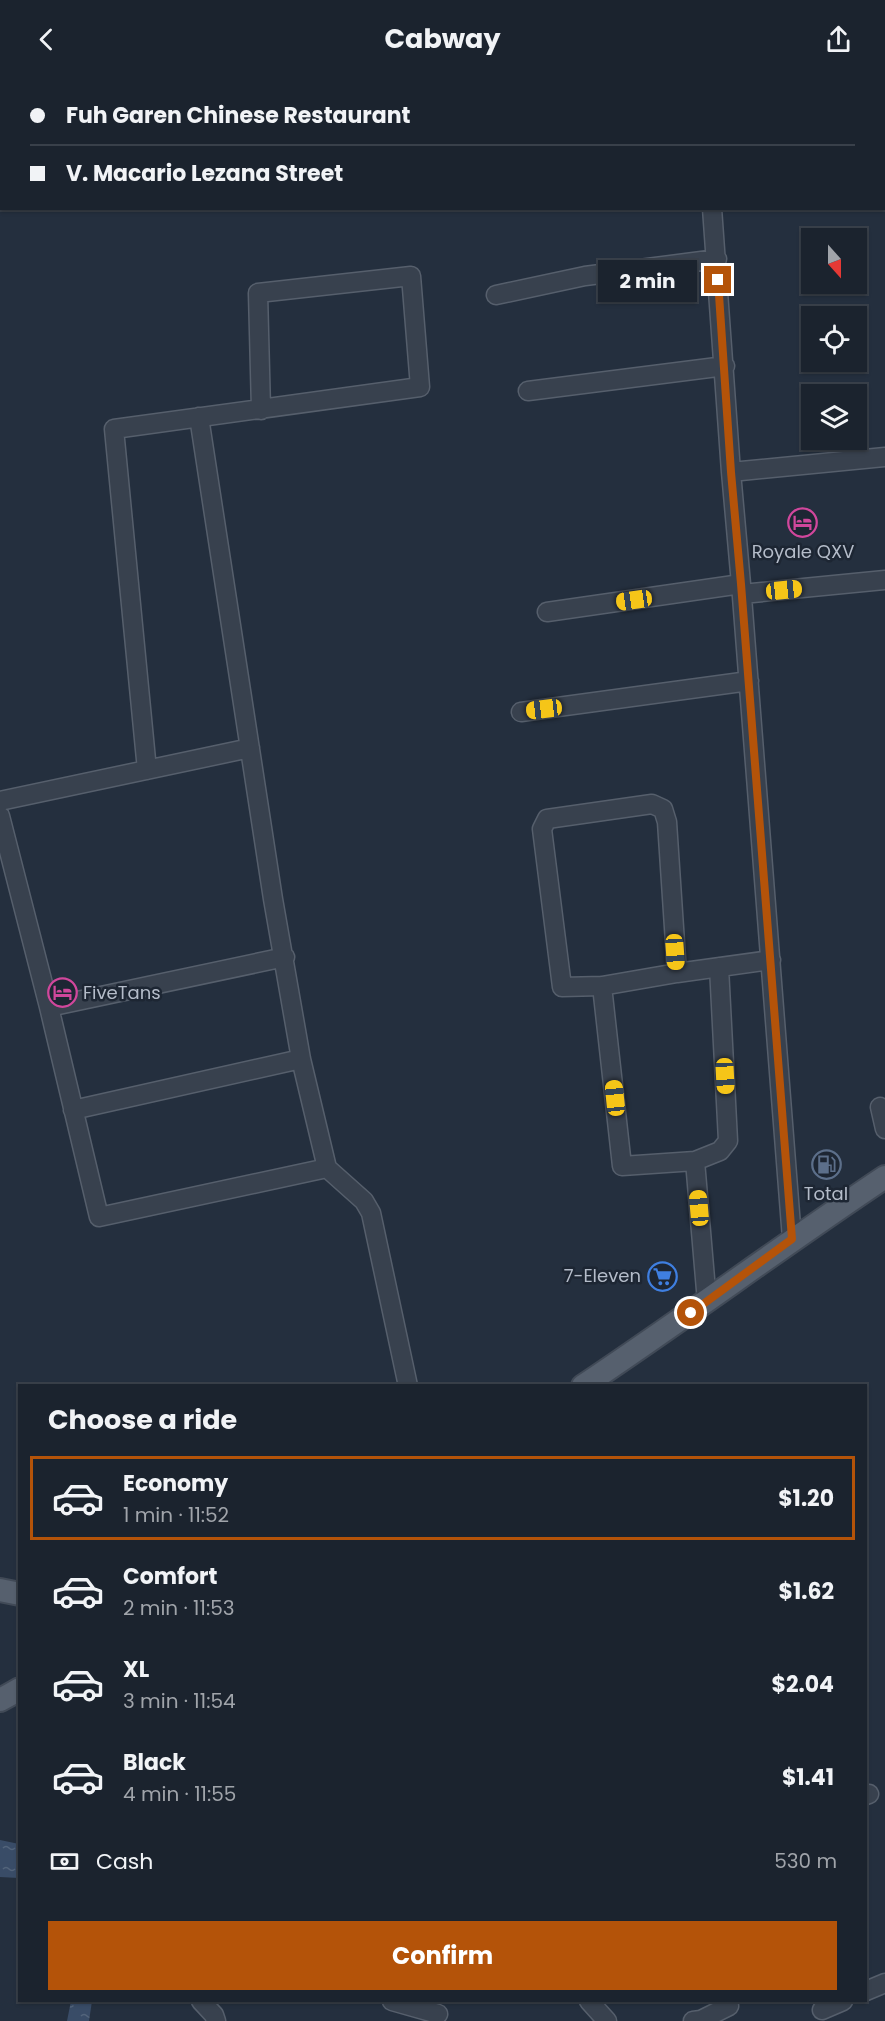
<!DOCTYPE html>
<html lang="en">
<head>
<meta charset="utf-8">
<style>
	:root { --surface:#1b232e; --page:#242b36; --text:#f1f3f6; --muted:#a0a4aa; --line:#39404a; --accent:#b45309 }
	body { margin:0; font-family:Poppins,sans-serif; background:var(--page); color:var(--text); height:100vh; display:flex; flex-direction:column; font-size:22px; white-space:nowrap }
	* { box-sizing:border-box; margin:0 }
	p { font-size:20px; color:var(--muted) }
	.icon { flex:none; width:33px; height:33px; fill:none; stroke:currentColor; stroke-width:2; stroke-linecap:round; stroke-linejoin:round }
	.map { position:relative; flex:1; overflow:hidden }
	.panel { position:absolute; left:18px; top:1306px; width:849px; height:618px; display:flex; flex-direction:column; background:var(--surface); border-radius:0px; box-shadow:0 2px 4px #0004,0 0 0 2px var(--line) }
	.panel>* { flex:none }
	.top-card { position:absolute; left:0px; top:0px; width:885px; height:132px; box-shadow:0 2px 4px #0004,0 0 0 2px var(--line); display:grid; align-content:center; height:132px; padding:0 30px; background:var(--surface) }
	.needle { width:39px; rotate:159deg }
	.controls { position:absolute; left:801px; top:150px; display:grid; gap:12px }
	.controls a { display:grid; place-items:center; width:66px; height:66px; border-radius:0px; background:var(--surface); box-shadow:0 2px 4px #0004,0 0 0 2px var(--line); font-size:30px }
	.end { position:absolute; width:27px; height:27px; margin:-14px; border:8px solid #b45309; background:#fff; box-shadow:0 0 0 3px #fff }
	.from { border-radius:50% }
	.bubble { position:absolute; height:42px; border-radius:0px; background:var(--surface); box-shadow:0 2px 4px #0004,0 0 0 2px var(--line); font-size:20px; font-weight:700; line-height:42px; text-align:center }
	.car { position:absolute; width:18px; height:36px; margin:-18px -9px; border-radius:8px; box-shadow:0 0 4px 2px #0007; background:linear-gradient(#f5c518 24%,#345 0 40%,#f5c518 0 76%,#345 0 86%,#f5c518 0) }
	.top-card b { display:flex; align-items:center; gap:21px; height:57px; font-size:22px }
	.top-card b+b { border-top:2px solid var(--line) }
	.top-card i { width:15px; height:15px; background:var(--text) }
	ul { padding:0; list-style:none }
	li { display:flex; align-items:center; gap:18px; height:84px; margin:0 12px 9px; padding:0 18px; border:3px solid transparent; border-radius:0px }
	li div { flex:1 }
	li b { display:block; font-size:22px }
	li em { font-style:normal; font-weight:700 }
	li.current { border-color:var(--accent) }
	li>.icon { width:54px; height:54px; stroke-width:1.5 }
	h2 { padding:0 30px; font-size:27px; line-height:72px }
	.pay { display:flex; align-items:center; gap:15px; height:66px; padding:0 30px; font-size:22px }
	.pay p { margin-inline-start:auto }
	.cta { display:flex; gap:12px; margin-top:auto; padding:12px 30px }
	.cta a { flex:1; height:69px; border-radius:0px; background:var(--accent); color:#fff; font-size:24px; font-weight:700; line-height:69px; text-align:center }
	header { display:flex; justify-content:space-between; align-items:center; height:78px; padding:0 30px; background:var(--surface); font-size:27px; font-weight:700 }
	.map>svg:first-child { display:block }
	.water { fill:url(#water-ripples) }
	.lines { fill:none; stroke-linecap:round; stroke-linejoin:round }
	.minor-casing { stroke:#565f6c; stroke-width:21 }
	.major-casing { stroke:#414a57; stroke-width:26 }
	.minor { stroke:#38414e; stroke-width:18 }
	.major { stroke:#56606e; stroke-width:22 }
	.route { stroke:#b45309; stroke-width:8 }
	.labels { text-anchor:middle; stroke-width:5; stroke-linejoin:round; paint-order:stroke }
	.poi-label { font-size:18px; fill:#b4bcc9; stroke:#1d2633 }
</style>
</head>
<body>
<header><svg class="icon" aria-label="back" viewBox="0 0 24 24"><path d="M15 5l-7 7 7 7"/></svg>Cabway<svg class="icon" aria-label="share" viewBox="0 0 24 24"><path d="M12 15V3M7 8l5-5 5 5M5 13v7h14v-7"/></svg></header>
<div class="map">
<svg width="885" height="1943" viewBox="0 0 885 1943">
	<defs>
		<pattern id="water-ripples" width="26" height="14" patternUnits="userSpaceOnUse" patternTransform="scale(1.5)"><rect width="26" height="14" fill="#394c67"/><path d="M2 4q2-2 4 0t4 0M15 11q2-2 4 0t4 0" fill="none" stroke="#53647b"/></pattern>
	</defs>
	<rect width="100%" height="100%" fill="#242f3e"/>
	<!-- water -->
	<path class="water" d="M0 1762 19 1766V1800L0 1799Z
		M71 1923H92L89 1943H67Z"/>
	<g class="lines">
		<defs>
			<path id="minor" d="M724 2V0
				M712 130 731 394 741 506 792 1161
				M496 217 585 198 717 181
				M528 313 725 288
				M731 394 885 379
				M742 516 885 502
				M547 534 741 506
				M521 634 749 603
				M147 692 114 351 420 309 411 198 258 215 261 332
				M0 723 250 670
				M0 738 49 929 99 1139 327 1090 301 981 273 821 199 339
				M677 895 667 744 663 731 652 726 547 741 542 751 562 909 602 908 677 895 771 882
				M602 908 622 1088 695 1083 707 1224
				M49 929 285 879
				M880 1029 885 1051
				M73 1032 301 981
				M695 1083 720 1073 728 1063 719 889
				M327 1090 364 1123 371 1135 408 1308
				M866 1717 869 1716
				M866 1913 885 1905
				M201 1923 214 1937 216 1943
				M392 1923 438 1936
				M589 1923 607 1943
				M822 1932 843 1923
				M693 1943 701 1942 729 1928"/>
			<path id="major" d="M583 1308C685 1240 783 1167 885 1099
				M0 1512 20 1516
				M0 1622 20 1611"/>
		</defs>
		<!-- minor casing -->
		<use href="#minor" class="minor-casing"/>
		<!-- major casing -->
		<use href="#major" class="major-casing"/>
		<!-- minor -->
		<use href="#minor" class="minor"/>
		<!-- major -->
		<use href="#major" class="major"/>
	</g>
	<g class="lines">
		<!-- route -->
		<path class="route" d="M691 1235 792 1161 741 506 731 394 718 202"/>
	</g>
	<!-- icons -->
	<defs>
		<symbol id="hotel-ring" viewBox="-11 -11 22 22"><circle r="9.5" fill="#1d2633" stroke="#d1479c" stroke-width="1.5"/><path d="M-6-4.5h1.5V1H6V5H4.5V3h-9V5H-6ZM-4 0a1.8 1.8 0 1 1 3.6 0ZM.5 0V-2.5h3Q6-2.5 6 0Z" fill="#d1479c"/></symbol>
		<symbol id="fuel-ring" viewBox="-11 -11 22 22"><circle r="9.5" fill="#1d2633" stroke="#5c6f8a" stroke-width="1.5"/><path d="M-5.5-6h7V0h2V4h1.3V-2.5L3-4.5l.8-.8L6-3V5H2.5V1h-1V6h-7ZM-4.2-4.7v3.2H.2V-4.7Z" fill="#5c6f8a"/></symbol>
		<symbol id="supermarket-ring" viewBox="-11 -11 22 22"><circle r="9.5" fill="#1d2633" stroke="#3f7fe0" stroke-width="1.5"/><path d="M-6-5.5h2.5l.6 2H6L4.5 2H-2.5L-4.4-4H-6ZM-1.5 3.2a1.3 1.3 0 1 0 .1 0ZM3 3.2a1.3 1.3 0 1 0 .1 0Z" fill="#3f7fe0"/></symbol>
	</defs>
	<g fill-rule="evenodd">
		<use href="#hotel-ring" x="786" y="428" width="33" height="33"/>
		<use href="#hotel-ring" x="46" y="898" width="33" height="33"/>
		<use href="#fuel-ring" x="810" y="1070" width="33" height="33"/>
		<use href="#supermarket-ring" x="646" y="1182" width="33" height="33"/>
	</g>
	<g class="labels">
		<!-- poi labels -->
		<g class="poi-label">
			<text x="803" y="480">Royale QXV</text>
			<text x="83" y="921" text-anchor="start">FiveTans</text>
			<text x="826" y="1122">Total</text>
			<text x="641" y="1204" text-anchor="end">7-Eleven</text>
		</g>
	</g>
</svg>
<div class="controls">
<a><svg class="needle" viewBox="-14 -14 28 28"><path d="M0-13l5 13h-10z" fill="#e53935"/><path d="M0 13l5-13h-10z" fill="#a0a4aa"/></svg></a>
<a><svg class="icon" aria-label="locate" viewBox="0 0 24 24"><circle cx="12" cy="12" r="6"/><path d="M12 2v4M12 18v4M2 12h4M18 12h4"/></svg></a>
<a><svg class="icon" aria-label="layers" viewBox="0 0 24 24"><path d="M12 4l9 5-9 5-9-5zM3 14l9 5 9-5"/></svg></a>
</div>
<i class="end from" style="left:691px;top:1235px"></i>
<i class="end" style="left:718px;top:202px"></i>
<div class="bubble" style="left:598px;top:182px;width:99px">2 min</div>
<i class="car" style="left:784px;top:512px;rotate:84deg"></i>
<i class="car" style="left:634px;top:522px;rotate:262deg"></i>
<i class="car" style="left:544px;top:631px;rotate:263deg"></i>
<i class="car" style="left:675px;top:874px;rotate:176deg"></i>
<i class="car" style="left:725px;top:998px;rotate:177deg"></i>
<i class="car" style="left:615px;top:1020px;rotate:354deg"></i>
<i class="car" style="left:699px;top:1130px;rotate:355deg"></i>
<div class="top-card">
<b><i class="from"></i>Fuh Garen Chinese Restaurant</b>
<b><i></i>V. Macario Lezana Street</b>
</div>
<section class="panel">
<h2>Choose a ride</h2>
<ul>
<li class="current"><svg class="icon" aria-label="car" viewBox="0 0 24 24"><path d="M5 17H2v-5l4-1 3-4h7l3 4 3 1v5h-3M9 17h6M6 11h13"/><circle cx="7" cy="17" r="2"/><circle cx="17" cy="17" r="2"/></svg><div><b>Economy</b><p>1 min · 11:52</p></div><em>$1.20</em></li>
<li><svg class="icon" aria-label="car" viewBox="0 0 24 24"><path d="M5 17H2v-5l4-1 3-4h7l3 4 3 1v5h-3M9 17h6M6 11h13"/><circle cx="7" cy="17" r="2"/><circle cx="17" cy="17" r="2"/></svg><div><b>Comfort</b><p>2 min · 11:53</p></div><em>$1.62</em></li>
<li><svg class="icon" aria-label="car" viewBox="0 0 24 24"><path d="M5 17H2v-5l4-1 3-4h7l3 4 3 1v5h-3M9 17h6M6 11h13"/><circle cx="7" cy="17" r="2"/><circle cx="17" cy="17" r="2"/></svg><div><b>XL</b><p>3 min · 11:54</p></div><em>$2.04</em></li>
<li><svg class="icon" aria-label="car" viewBox="0 0 24 24"><path d="M5 17H2v-5l4-1 3-4h7l3 4 3 1v5h-3M9 17h6M6 11h13"/><circle cx="7" cy="17" r="2"/><circle cx="17" cy="17" r="2"/></svg><div><b>Black</b><p>4 min · 11:55</p></div><em>$1.41</em></li>
</ul>
<div class="pay"><svg class="icon" aria-label="cash" viewBox="0 0 24 24"><path d="M3 7h18v10H3z"/><circle cx="12" cy="12" r="2"/></svg>Cash<p>530 m</p></div>
<div class="cta"><a>Confirm</a></div>
</section>
</div>
</body>
</html>
